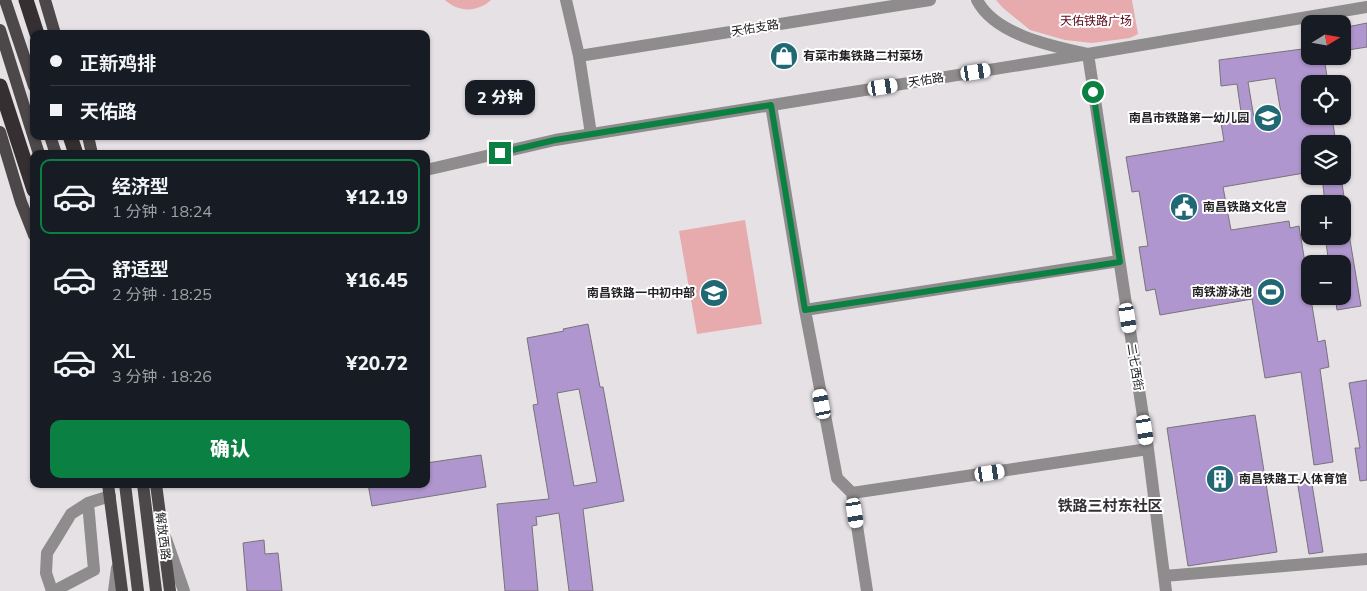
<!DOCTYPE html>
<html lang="zh">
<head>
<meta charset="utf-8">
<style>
	:root { --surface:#171b24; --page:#20242c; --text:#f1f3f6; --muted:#9ea1a6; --line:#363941; --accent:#0b8043 }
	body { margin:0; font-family:Mulish,"Noto Sans SC",sans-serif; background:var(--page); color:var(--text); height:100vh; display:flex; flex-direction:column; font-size:19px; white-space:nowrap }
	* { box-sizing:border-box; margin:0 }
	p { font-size:16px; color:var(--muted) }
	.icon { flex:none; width:28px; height:28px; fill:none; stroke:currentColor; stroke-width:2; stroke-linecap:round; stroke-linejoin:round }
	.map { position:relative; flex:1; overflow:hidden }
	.drawer { position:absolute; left:30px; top:150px; width:400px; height:338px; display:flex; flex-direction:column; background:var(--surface); border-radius:10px; box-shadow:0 1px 4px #0004 }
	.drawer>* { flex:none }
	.guide { position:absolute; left:30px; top:30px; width:400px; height:110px; border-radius:10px; box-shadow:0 1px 4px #0004; display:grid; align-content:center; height:110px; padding:0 20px; background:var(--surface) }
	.needle { width:32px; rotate:79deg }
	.fabs { position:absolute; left:1301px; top:15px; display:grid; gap:10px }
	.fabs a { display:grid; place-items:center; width:50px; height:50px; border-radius:10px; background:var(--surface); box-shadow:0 1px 4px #0004; font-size:25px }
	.end { position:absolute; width:22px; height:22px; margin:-11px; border:6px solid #0b8043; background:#fff; box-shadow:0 0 0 2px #fff }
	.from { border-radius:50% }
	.bubble { position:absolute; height:35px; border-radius:10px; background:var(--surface); box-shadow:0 1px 4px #0004; font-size:16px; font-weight:800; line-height:35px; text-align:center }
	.car { position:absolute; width:15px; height:30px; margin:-15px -8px; border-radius:6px; box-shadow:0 0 4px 1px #0007; background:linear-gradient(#fff 24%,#345 0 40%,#fff 0 76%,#345 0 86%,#fff 0) }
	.guide b { display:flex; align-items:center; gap:18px; height:48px; font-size:19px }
	.guide b+b { border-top:1px solid var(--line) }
	.guide i { width:12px; height:12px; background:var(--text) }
	ul { padding:9px 0 0; list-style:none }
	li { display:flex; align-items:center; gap:15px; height:75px; margin:0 10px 8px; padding:0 10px; border:2px solid transparent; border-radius:10px }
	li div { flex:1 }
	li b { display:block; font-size:19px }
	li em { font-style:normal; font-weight:800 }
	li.current { border-color:var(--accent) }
	li>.icon { width:45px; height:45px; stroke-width:1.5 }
	.button { display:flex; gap:10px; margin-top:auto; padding:10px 20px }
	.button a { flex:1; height:58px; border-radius:10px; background:var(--accent); color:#fff; font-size:20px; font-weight:800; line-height:58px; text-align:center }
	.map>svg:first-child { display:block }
	.green { fill:#e8abad }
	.building { fill:#b096ce; stroke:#767479; fill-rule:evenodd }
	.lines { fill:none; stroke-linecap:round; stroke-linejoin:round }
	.minor { stroke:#8f8c8d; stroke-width:12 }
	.major { stroke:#4c4749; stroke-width:12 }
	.highway { stroke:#352f31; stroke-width:15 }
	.route { stroke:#0b8043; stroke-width:6 }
	.labels { text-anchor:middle; stroke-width:4; stroke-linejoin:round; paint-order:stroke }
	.park-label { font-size:12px; fill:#580317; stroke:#fff }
	.street-label { font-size:12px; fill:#242224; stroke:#fff }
	.poi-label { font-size:12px; font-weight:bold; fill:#242224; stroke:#fff; text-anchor:start }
	.quarter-label { font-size:15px; font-weight:bold; fill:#353135; stroke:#fff }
</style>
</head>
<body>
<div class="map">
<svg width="1367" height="591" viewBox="0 0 1367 591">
	<rect width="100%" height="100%" fill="#e6e1e5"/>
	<!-- green -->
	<path class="green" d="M445 0H491C477 13 458 12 445 0Z
		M996 0H1132L1138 34 1130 38 1092 43 1065 40 1030 30 1003 8Z
		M745 220 762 324 697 334 679 231Z"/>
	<!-- building -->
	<path class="building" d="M1367 23V47L1342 51V28Z
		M1310 48V56H1324L1328 84H1310V116H1332L1336 144H1310V172L1223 187 1231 230 1289 221 1290 228 1299 226 1318 342 1325 340 1329 367 1320 369 1333 462 1314 465 1301 372 1265 378 1252 299 1160 315 1155 289 1146 291 1139 247 1148 246 1139 191 1132 192 1126 157 1224 141 1221 123 1242 119 1237 84 1221 86 1219 60ZM1275 78 1281 113 1254 118 1248 82Z
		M1322 176H1341L1345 204H1325Z
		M1342 234H1349L1361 306 1337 310 1335 296H1342V264H1329L1325 236H1342Z
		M588 324 600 387H603L624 501 583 509 593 591H569L559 513 536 517 537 525 532 526 538 591H505L497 504 549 499 533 405 538 404 527 338 564 331 563 329ZM579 389 597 482 574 486 557 393Z
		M1367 380V480L1360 481 1355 448H1360L1349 383Z
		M1255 415 1277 552 1188 566 1167 428Z
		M481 455 486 487 372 506 368 484H426V463Z
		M1311 478 1323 552 1309 554 1297 480Z
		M264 540 265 554 278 553 282 591H247L243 543Z"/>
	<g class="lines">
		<!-- minor -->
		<path class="minor" d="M566 0 579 56 591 134
			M977 0C995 35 1052 46 1088 54L1148 449 1166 591
			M579 56 930 0
			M771 105 805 310 837 478 852 493 867 591
			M426 170 555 140 1088 54 1367 7
			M805 310 1119 261
			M852 493 1148 449
			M166 539 184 591
			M1164 576 1367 559
			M52 591 46 573 47 553 57 537 71 514 88 503 110 496
			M54 591 94 570 88 503
			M114 591 117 568"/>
		<!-- major -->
		<path class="major" d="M5 0 34 86
			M45 0 55 34
			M0 30 39 154
			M0 132 21 202 34 235
			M50 136 56 154
			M88 136 92 154
			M108 484 122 591
			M125 484 138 591
			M143 484 156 591
			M156 484 170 591"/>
		<!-- highway -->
		<path class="highway" d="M26 0 37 34
			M0 86 34 190
			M70 136 76 154"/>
	</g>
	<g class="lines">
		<!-- route -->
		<path class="route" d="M500 153 555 140 771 105 805 310 1120 262 1093 92"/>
	</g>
	<!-- icons -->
	<defs>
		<symbol id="shop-disc" viewBox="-11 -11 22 22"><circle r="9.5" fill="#1f6874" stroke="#fff"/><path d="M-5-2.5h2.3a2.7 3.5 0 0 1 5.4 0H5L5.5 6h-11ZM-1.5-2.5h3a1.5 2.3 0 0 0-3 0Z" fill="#fff"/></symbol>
		<symbol id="school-disc" viewBox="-11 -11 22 22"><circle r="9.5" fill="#1f6874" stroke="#fff"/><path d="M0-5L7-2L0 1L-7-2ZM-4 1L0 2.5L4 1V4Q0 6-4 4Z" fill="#fff"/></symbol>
		<symbol id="civic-disc" viewBox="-11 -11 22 22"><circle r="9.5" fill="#1f6874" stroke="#fff"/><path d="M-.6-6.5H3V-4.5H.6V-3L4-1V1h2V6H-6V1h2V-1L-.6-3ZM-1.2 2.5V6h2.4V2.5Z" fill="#fff"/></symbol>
		<symbol id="stadium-disc" viewBox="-11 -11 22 22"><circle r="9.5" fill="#1f6874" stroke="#fff"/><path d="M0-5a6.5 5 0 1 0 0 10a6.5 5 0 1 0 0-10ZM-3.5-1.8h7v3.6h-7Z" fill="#fff"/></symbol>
		<symbol id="building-disc" viewBox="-11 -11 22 22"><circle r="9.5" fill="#1f6874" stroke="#fff"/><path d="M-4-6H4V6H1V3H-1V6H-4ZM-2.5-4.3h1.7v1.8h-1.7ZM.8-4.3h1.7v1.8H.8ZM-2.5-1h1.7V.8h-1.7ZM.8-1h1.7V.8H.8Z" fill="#fff"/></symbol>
	</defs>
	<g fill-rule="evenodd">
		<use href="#shop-disc" x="768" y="40" width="32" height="32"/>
		<use href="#school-disc" x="1252" y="102" width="32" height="32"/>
		<use href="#civic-disc" x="1168" y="191" width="32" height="32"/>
		<use href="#stadium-disc" x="1255" y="276" width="32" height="32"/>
		<use href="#school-disc" x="698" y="277" width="32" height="32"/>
		<use href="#building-disc" x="1204" y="463" width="32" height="32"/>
	</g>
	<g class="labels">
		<!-- park labels -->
		<g class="park-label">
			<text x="1096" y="25">天佑铁路广场</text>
		</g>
		<!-- street labels -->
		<g class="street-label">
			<text transform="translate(755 28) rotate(-9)" y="4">天佑支路</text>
			<text transform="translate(926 80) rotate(-9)" y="4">天佑路</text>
			<text transform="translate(1135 367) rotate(81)" y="4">二七西街</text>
			<text transform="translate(163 536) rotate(83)" y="4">解放西路</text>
		</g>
		<!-- poi labels -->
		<g class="poi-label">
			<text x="803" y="60">有菜市集铁路二村菜场</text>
			<text x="1249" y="122" text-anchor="end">南昌市铁路第一幼儿园</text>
			<text x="1203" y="211">南昌铁路文化宫</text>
			<text x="1252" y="296" text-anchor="end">南铁游泳池</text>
			<text x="695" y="297" text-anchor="end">南昌铁路一中初中部</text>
			<text x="1239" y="483">南昌铁路工人体育馆</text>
		</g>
		<!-- quarter labels -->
		<g class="quarter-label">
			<text x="1110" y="511">铁路三村东社区</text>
		</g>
	</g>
</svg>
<div class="fabs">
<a><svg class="needle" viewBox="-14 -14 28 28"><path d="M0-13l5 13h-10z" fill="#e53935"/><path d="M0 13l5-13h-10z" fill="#9ea1a6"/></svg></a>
<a><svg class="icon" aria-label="locate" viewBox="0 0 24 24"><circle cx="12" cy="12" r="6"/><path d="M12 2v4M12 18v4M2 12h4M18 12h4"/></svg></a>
<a><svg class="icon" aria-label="layers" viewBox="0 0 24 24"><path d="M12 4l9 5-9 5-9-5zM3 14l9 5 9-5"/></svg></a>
<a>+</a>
<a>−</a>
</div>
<i class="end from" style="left:1093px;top:92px"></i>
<i class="end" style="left:500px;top:153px"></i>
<div class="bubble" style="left:465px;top:80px;width:70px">2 分钟</div>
<i class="car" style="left:976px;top:72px;rotate:81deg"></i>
<i class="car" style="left:883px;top:87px;rotate:81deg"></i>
<i class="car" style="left:1128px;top:318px;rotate:171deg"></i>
<i class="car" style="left:822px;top:404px;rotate:349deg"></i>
<i class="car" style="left:1145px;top:430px;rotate:171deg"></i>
<i class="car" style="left:990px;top:473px;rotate:81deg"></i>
<i class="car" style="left:855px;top:513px;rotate:171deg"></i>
<div class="guide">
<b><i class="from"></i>正新鸡排</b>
<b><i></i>天佑路</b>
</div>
<section class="drawer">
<ul>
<li class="current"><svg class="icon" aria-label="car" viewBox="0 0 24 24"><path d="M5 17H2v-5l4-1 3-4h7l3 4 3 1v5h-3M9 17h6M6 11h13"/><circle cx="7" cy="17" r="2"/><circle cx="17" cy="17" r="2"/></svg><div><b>经济型</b><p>1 分钟 · 18:24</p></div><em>¥12.19</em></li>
<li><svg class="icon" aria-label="car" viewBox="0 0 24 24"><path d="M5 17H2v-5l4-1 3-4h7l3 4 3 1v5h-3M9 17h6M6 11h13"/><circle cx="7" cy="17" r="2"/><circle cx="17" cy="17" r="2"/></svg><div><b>舒适型</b><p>2 分钟 · 18:25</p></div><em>¥16.45</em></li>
<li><svg class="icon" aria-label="car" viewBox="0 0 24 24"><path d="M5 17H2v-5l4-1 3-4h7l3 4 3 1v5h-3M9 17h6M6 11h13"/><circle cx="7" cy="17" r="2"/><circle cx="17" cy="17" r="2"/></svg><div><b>XL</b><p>3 分钟 · 18:26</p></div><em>¥20.72</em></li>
</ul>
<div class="button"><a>确认</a></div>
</section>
</div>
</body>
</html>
